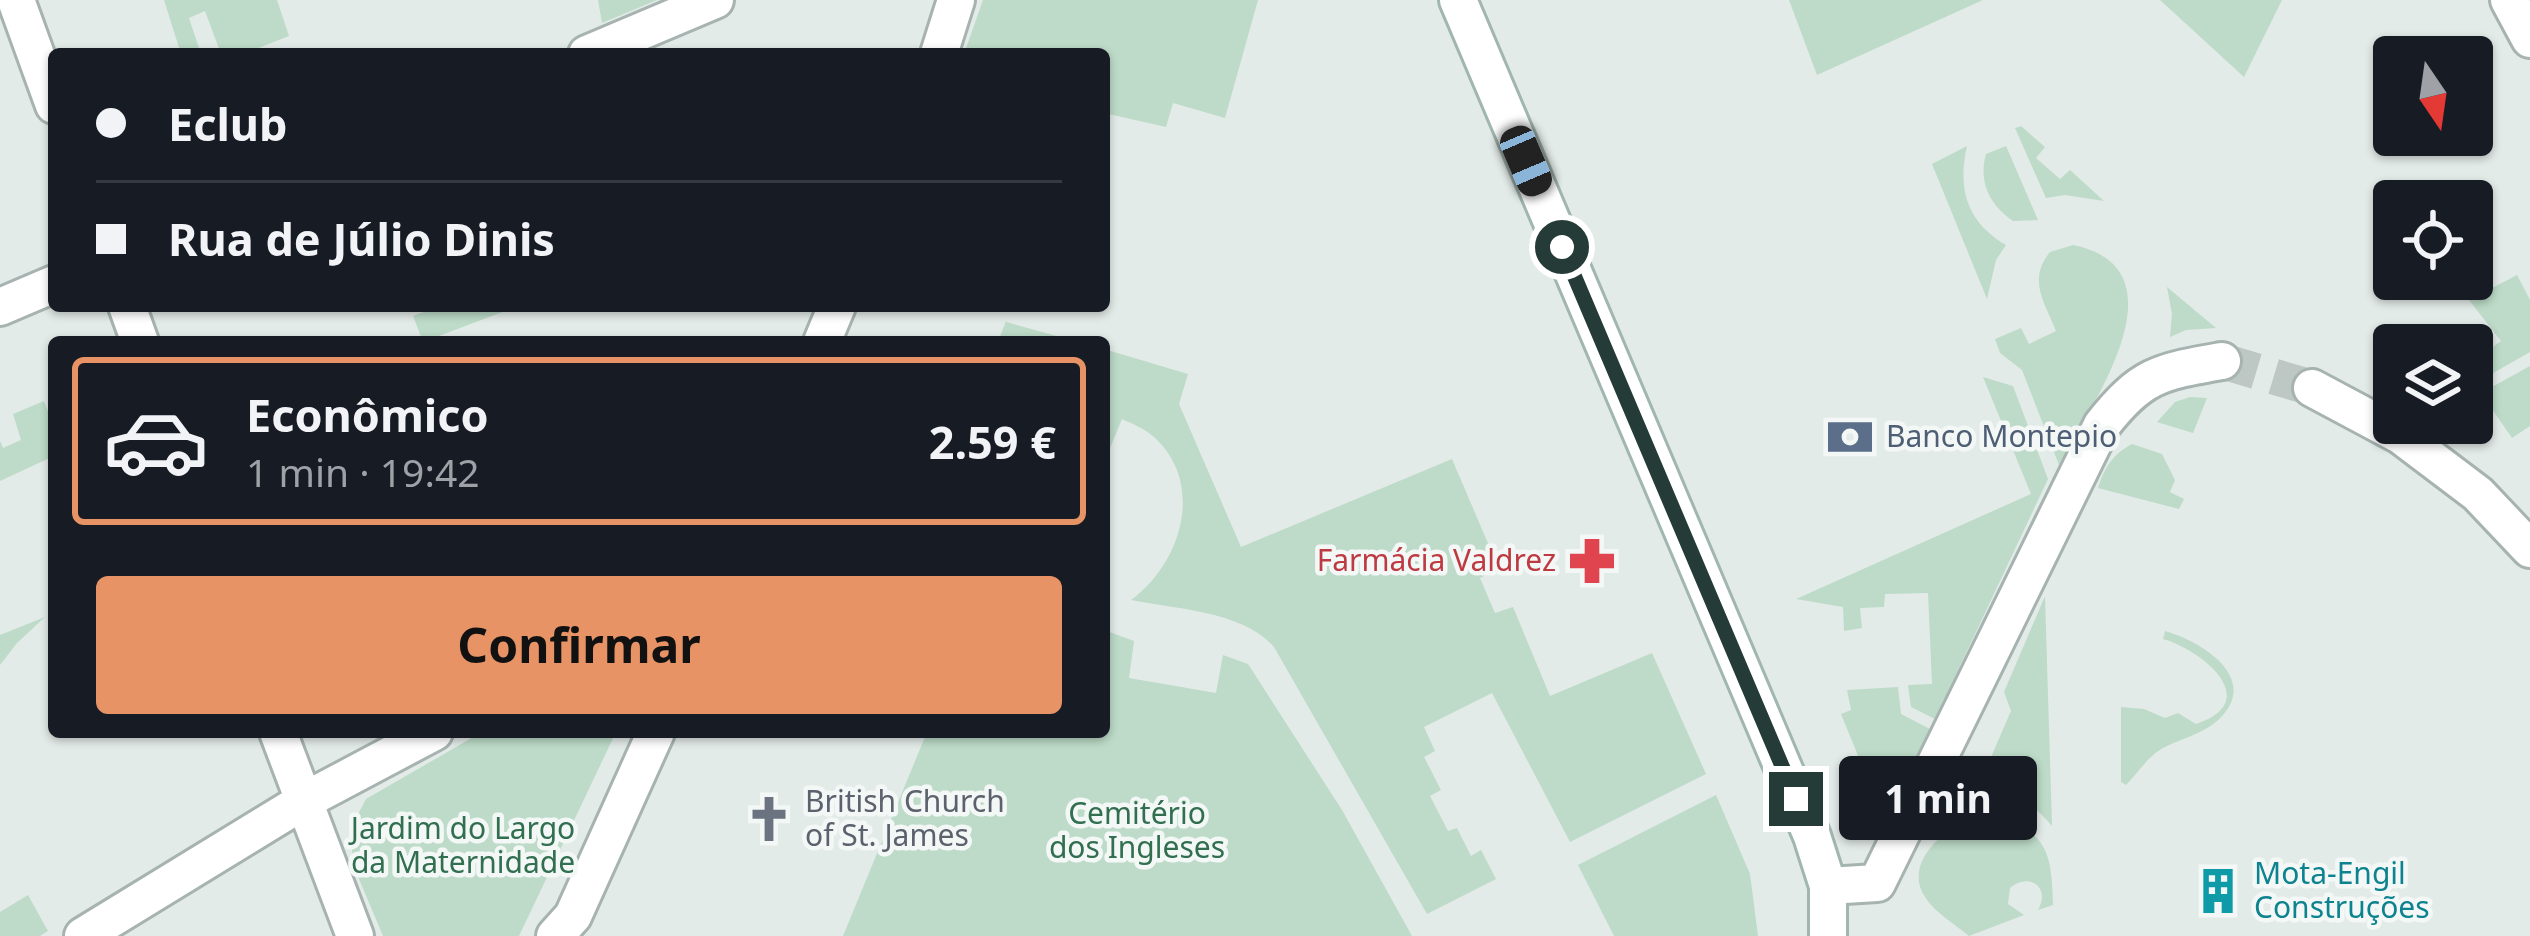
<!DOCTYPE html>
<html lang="pt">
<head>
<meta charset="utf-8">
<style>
	:root { --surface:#171b24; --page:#20242c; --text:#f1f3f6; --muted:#9ea1a6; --line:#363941; --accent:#e79365 }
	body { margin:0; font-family:"Noto Sans",sans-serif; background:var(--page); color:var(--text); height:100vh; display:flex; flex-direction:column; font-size:45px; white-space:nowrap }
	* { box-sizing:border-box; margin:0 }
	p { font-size:39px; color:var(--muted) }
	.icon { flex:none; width:66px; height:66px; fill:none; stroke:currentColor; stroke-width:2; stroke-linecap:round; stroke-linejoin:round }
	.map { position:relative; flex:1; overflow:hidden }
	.drawer { position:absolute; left:48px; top:336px; width:1062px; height:402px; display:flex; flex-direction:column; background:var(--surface); border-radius:12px; box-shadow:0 3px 9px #0004 }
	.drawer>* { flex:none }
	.top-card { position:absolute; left:48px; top:48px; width:1062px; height:264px; border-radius:12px; box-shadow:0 3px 9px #0004; display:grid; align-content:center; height:264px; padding:0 48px; background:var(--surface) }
	.needle { width:78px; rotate:167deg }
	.tools { position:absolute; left:2373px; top:36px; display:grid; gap:24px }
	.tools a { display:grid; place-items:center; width:120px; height:120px; border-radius:12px; background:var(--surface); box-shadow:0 3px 9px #0004; font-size:60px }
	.end { position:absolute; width:54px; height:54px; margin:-27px; border:15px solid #243b38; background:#fff; box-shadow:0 0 0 6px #fff }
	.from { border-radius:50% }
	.bubble { position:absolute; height:84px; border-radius:12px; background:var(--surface); box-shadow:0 3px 9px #0004; font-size:39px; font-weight:700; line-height:84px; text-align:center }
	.car { position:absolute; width:36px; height:72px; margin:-36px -18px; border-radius:15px; box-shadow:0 0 9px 3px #0007; background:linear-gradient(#222 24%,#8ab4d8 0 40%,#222 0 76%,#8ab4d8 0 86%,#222 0) }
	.top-card b { display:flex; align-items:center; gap:42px; height:114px; font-size:45px }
	.top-card b+b { border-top:3px solid var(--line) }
	.top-card i { width:30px; height:30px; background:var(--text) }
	ul { padding:21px 0 0; list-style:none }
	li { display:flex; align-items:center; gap:36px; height:168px; margin:0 24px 18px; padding:0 24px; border:6px solid transparent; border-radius:12px }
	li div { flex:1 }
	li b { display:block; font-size:45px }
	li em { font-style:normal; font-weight:700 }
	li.current { border-color:var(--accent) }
	li>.icon { width:108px; height:108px; stroke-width:1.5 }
	.action { display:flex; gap:24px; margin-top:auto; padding:24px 48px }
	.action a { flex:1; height:138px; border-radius:12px; background:var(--accent); color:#111; font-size:48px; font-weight:700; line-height:138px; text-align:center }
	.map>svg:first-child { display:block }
	.green { fill:#bddbc8 }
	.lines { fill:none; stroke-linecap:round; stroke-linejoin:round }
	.street-tunnel { stroke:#bdc8c5; stroke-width:36; stroke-dasharray:36 18; stroke-linecap:butt }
	.street-casing { stroke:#a6b3b0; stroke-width:42 }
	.secondary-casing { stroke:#a2b6b1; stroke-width:42 }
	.street { stroke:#fff; stroke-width:36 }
	.secondary { stroke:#fff; stroke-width:36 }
	.route { stroke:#243b38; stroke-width:15 }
	.labels { text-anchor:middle; stroke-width:9; stroke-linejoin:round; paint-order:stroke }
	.service-label { font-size:30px; fill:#4e5e75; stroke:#f3f8f6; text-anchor:start }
	.health-label { font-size:30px; fill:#be3a42; stroke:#f3f8f6; text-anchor:end }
	.worship-label { font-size:30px; fill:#5b616d; stroke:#f3f8f6; text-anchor:start }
	.park-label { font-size:30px; fill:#316f50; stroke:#f3f8f6 }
	.culture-label { font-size:30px; fill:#0d838f; stroke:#f3f8f6; text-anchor:start }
</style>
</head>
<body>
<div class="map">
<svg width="2530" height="936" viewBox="0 0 2530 936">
	<rect width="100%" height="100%" fill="#e3ebe8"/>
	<!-- green -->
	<path class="green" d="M164 0H277L289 36 256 49 258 54H221L205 11 189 18 201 54H181Z
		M598 0H657L602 23Z
		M983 0H1258L1225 118 1173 103 1166 127 1104 113V54H964Z
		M1789 0H1983L1817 75Z
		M2160 0H2282L2244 77Z
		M2021 126 2045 147 2036 158 2060 179 2070 170 2104 201 2065 195 2046 198 2015 128Z
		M1967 146C1957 189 1967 222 2006 245L1996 260 1987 299 1932 164Z
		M2006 146 2038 220 2013 221C1990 205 1978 183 1986 154Z
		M2073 245C2190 269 2089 409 2059 465L2022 370 2000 353 1995 339 2021 328 2029 344 2056 331C2045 303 2027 280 2050 252Z
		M2517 275 2530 300V352L2474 384 2472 362 2501 341 2469 300Z
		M2167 287 2216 328 2186 330 2170 337 2172 314Z
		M439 306H503L505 311 423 342 413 316Z
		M1006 321V322L1078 342H998Z
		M1104 349 1188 374 1179 404 1241 547 1452 459 1499 569 1480 578 1495 613 1513 607 1550 696 1652 653 1706 774 1570 842 1492 693 1424 727 1435 751 1424 757 1441 790 1430 796 1448 831 1457 828 1471 856 1481 850 1496 879 1427 914 1274 647C1243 611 1175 609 1131 600 1181 564 1206 484 1154 437 1145 429 1133 424 1122 419L1110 448 1104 446Z
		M2530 366V426L2512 438 2481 393Z
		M1983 377 2013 386 2048 479 1935 719 1911 707 1908 685 1932 684 1928 593 1885 594 1884 607 1860 608 1862 628 1844 631 1843 607 1796 599 2031 494Z
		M2190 397 2207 398 2193 433 2157 422 2175 402Z
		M44 401 49 414 54 413V456L0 481V441L3 448 21 440 13 414Z
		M2132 444 2162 454 2175 480 2170 492 2184 499 2179 509 2098 488C2105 467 2112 455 2132 444Z
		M2045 596 2052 826C2031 801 2008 789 1975 794L2011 711 2004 692Z
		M45 617 17 643 0 665V635Z
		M1104 630 1134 641 1129 678 1216 693 1223 655 1248 664 1342 810 1412 936H843L927 732H1104Z
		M2165 631C2198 640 2258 675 2223 715 2210 731 2184 738 2167 746 2149 754 2139 772 2126 785L2121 782V707L2144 709 2165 718 2178 713 2196 724C2265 701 2202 650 2163 639Z
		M1898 687 1901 714 1930 729 1886 824 1841 714 1851 710 1847 690Z
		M482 732H616L519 936H383L354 867 351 841 355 820 366 799Z
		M1716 795 1750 874 1758 936H1614L1578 865Z
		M1975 817C2041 825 2052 840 2053 905L2038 910C2051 887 2029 872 2010 888L2008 904 2024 915 1969 936C1956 925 1934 912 1925 897 1902 863 1946 826 1975 817Z
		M28 895 48 931 40 936H0V912Z"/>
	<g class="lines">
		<!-- street-tunnel -->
		<path class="street-tunnel" d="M2222 361 2312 388"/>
		<defs>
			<path id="street" d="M16 0 54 105
				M2509 0 2530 39
				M587 54 715 0
				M939 54 956 0
				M127 306 140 342
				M0 307 54 284
				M822 342 837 306
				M2312 388 2400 435 2478 494 2530 549
				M278 732 355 936
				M1828 886 1877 883 2102 425C2142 374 2160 372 2222 361
				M83 936 302 802 434 732
				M555 936 573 916 656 732"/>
			<path id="secondary" d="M1458 0 1812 836 1828 886V936"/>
		</defs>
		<!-- street casing -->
		<use href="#street" class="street-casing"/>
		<!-- secondary casing -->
		<use href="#secondary" class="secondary-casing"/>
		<!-- street -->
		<use href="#street" class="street"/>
		<!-- secondary -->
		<use href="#secondary" class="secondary"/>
	</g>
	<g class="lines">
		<!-- route -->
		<path class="route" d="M1562 247 1796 799"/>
	</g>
	<!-- icons -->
	<defs>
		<symbol id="bank-bare" viewBox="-9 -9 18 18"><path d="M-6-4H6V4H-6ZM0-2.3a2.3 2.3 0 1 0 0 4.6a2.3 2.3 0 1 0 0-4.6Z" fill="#5c6f8a" stroke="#f3f8f6" stroke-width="2.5" paint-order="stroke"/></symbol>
		<symbol id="pharmacy-bare" viewBox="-9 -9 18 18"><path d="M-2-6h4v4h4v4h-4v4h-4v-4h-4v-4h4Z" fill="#e0444e" stroke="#f3f8f6" stroke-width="2.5" paint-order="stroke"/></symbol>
		<symbol id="church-bare" viewBox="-9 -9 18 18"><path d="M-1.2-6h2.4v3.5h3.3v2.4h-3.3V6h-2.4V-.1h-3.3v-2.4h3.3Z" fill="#6b7280" stroke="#f3f8f6" stroke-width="2.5" paint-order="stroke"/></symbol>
		<symbol id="building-bare" viewBox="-9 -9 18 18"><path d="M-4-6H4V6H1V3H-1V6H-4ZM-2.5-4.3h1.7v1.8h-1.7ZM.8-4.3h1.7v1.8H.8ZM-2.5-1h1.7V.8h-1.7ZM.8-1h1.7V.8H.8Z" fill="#0f9aa8" stroke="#f3f8f6" stroke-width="2.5" paint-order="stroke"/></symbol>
	</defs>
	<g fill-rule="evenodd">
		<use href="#bank-bare" x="1817" y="404" width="66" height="66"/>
		<use href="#pharmacy-bare" x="1559" y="528" width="66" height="66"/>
		<use href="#church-bare" x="736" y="786" width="66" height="66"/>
		<use href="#building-bare" x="2185" y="858" width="66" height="66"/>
	</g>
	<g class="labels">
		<!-- service labels -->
		<g class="service-label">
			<text x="1886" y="447">Banco Montepio</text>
		</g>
		<!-- health labels -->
		<g class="health-label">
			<text x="1556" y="571">Farmácia Valdrez</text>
		</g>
		<!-- worship labels -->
		<g class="worship-label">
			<text x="805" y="812">British Church<tspan x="805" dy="34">of St. James</tspan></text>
		</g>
		<!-- park labels -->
		<g class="park-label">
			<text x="1137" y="824">Cemitério<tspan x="1137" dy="34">dos Ingleses</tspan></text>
			<text x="463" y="839">Jardim do Largo<tspan x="463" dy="34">da Maternidade</tspan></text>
		</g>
		<!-- culture labels -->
		<g class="culture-label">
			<text x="2254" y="884">Mota-Engil<tspan x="2254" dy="34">Construções</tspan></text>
		</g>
	</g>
</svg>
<div class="tools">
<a><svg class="needle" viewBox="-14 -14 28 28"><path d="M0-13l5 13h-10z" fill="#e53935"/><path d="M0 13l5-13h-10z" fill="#9ea1a6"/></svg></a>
<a><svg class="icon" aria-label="locate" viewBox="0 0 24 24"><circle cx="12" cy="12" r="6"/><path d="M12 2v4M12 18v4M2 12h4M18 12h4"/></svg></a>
<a><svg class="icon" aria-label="layers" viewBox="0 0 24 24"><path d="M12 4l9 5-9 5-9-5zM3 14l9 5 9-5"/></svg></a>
</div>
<i class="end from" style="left:1562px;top:247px"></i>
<i class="end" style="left:1796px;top:799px"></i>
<div class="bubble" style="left:1839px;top:756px;width:198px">1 min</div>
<i class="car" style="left:1526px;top:161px;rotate:157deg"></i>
<div class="top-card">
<b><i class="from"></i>Eclub</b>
<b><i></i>Rua de Júlio Dinis</b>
</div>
<section class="drawer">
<ul>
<li class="current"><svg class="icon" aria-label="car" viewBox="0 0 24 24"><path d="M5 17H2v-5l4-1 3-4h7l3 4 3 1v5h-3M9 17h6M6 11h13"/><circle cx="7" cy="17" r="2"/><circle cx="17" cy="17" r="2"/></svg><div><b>Econômico</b><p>1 min · 19:42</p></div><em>2.59 €</em></li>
</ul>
<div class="action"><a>Confirmar</a></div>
</section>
</div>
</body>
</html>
